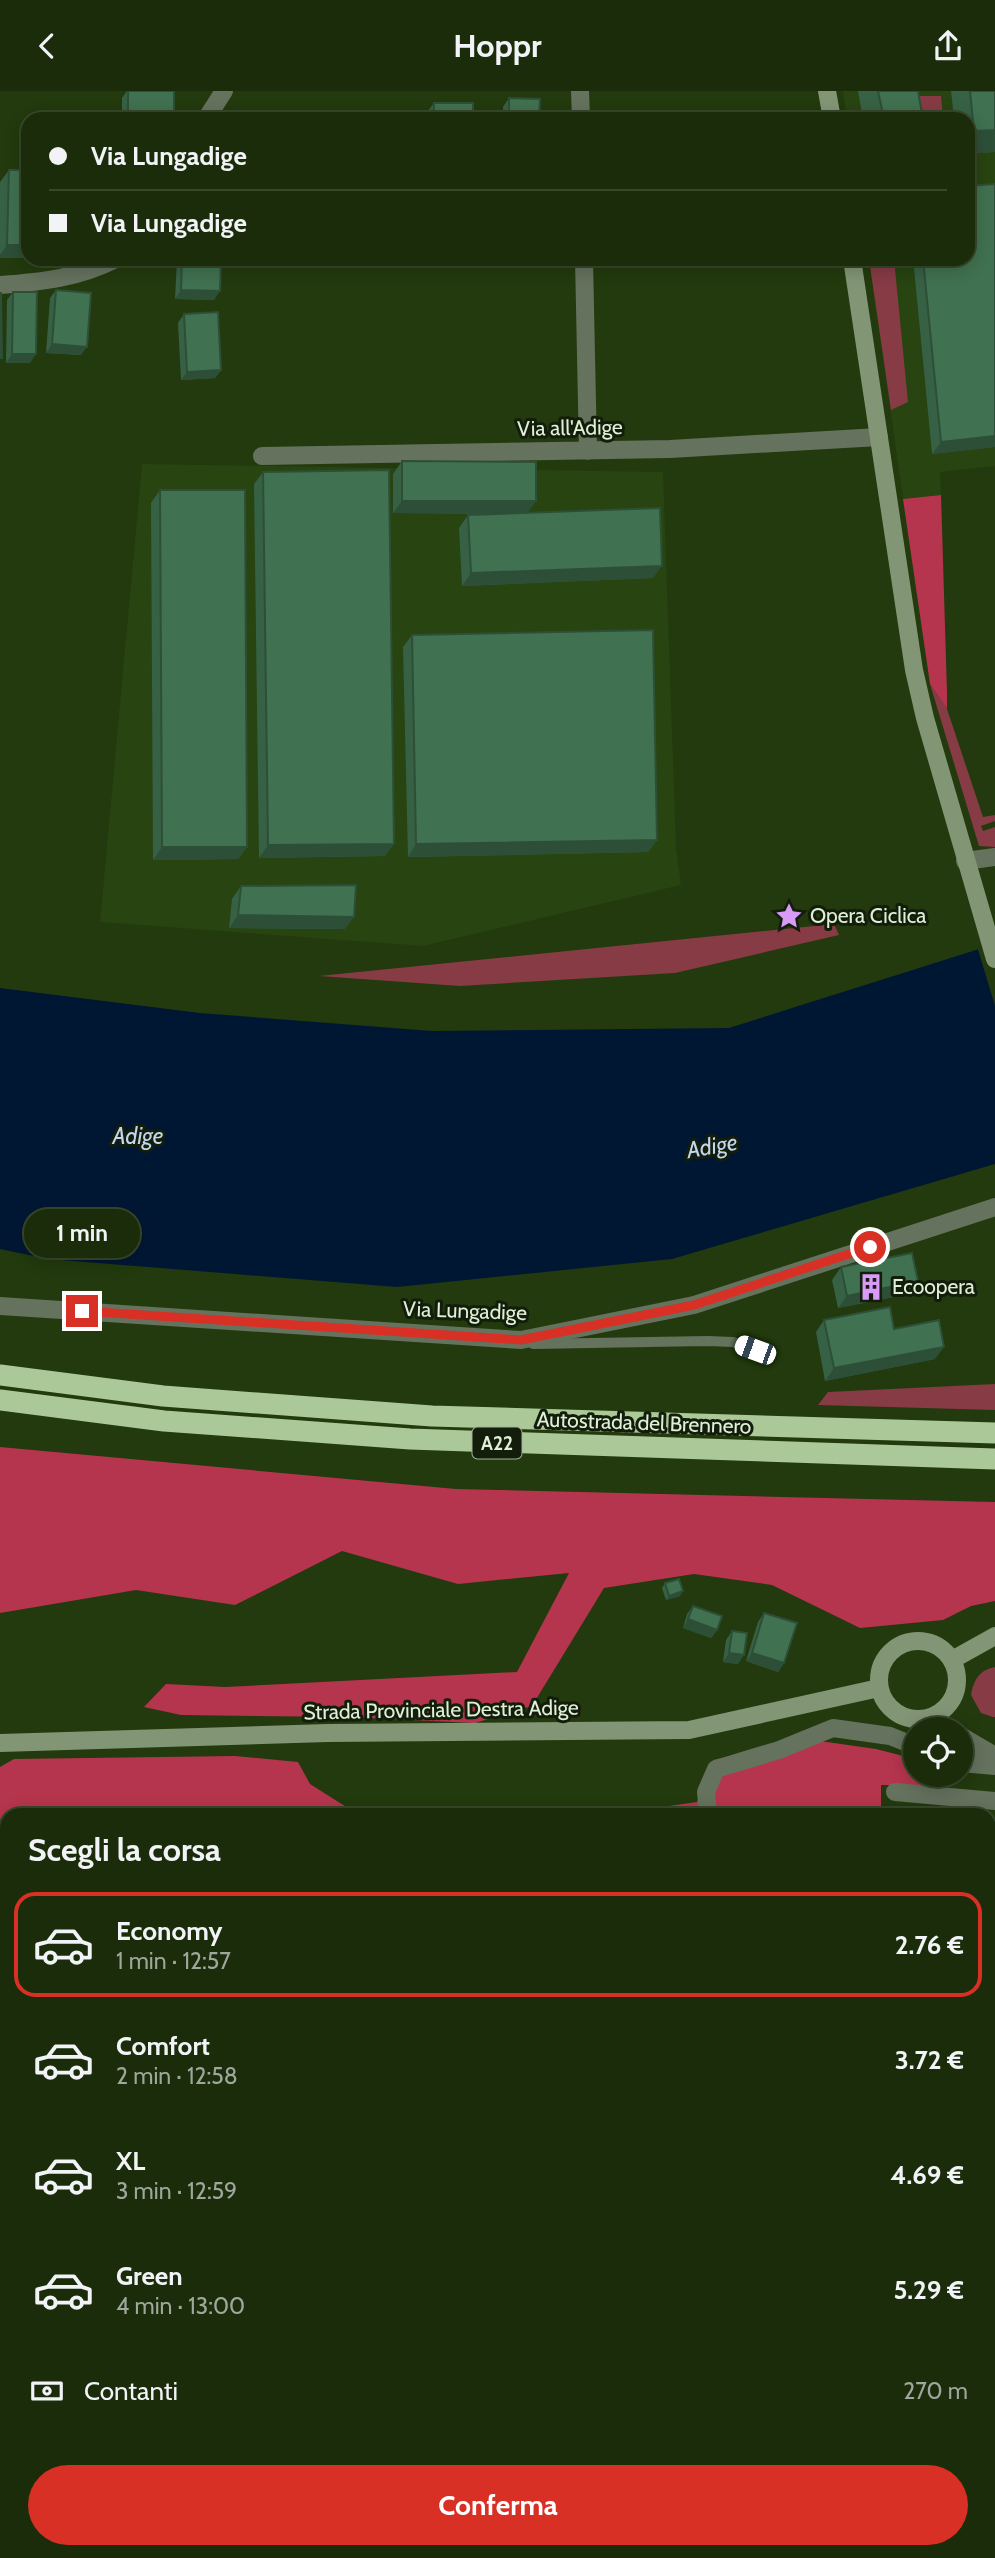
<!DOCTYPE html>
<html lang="it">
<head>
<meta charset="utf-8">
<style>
	:root { --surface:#1a2c0a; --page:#273818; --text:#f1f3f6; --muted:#9fa79c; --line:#38482b; --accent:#d93025 }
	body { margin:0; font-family:Cabin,sans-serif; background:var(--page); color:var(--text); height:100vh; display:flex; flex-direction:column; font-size:26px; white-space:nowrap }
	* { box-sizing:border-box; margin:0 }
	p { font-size:23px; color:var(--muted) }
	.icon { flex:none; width:38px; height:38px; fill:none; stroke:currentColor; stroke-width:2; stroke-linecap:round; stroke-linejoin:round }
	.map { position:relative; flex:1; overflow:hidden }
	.details { position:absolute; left:0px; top:1717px; width:996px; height:751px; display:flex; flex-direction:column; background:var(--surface); border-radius:21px 21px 0 0; box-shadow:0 4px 18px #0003,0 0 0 2px var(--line) }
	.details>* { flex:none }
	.hud { position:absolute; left:21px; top:21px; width:954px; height:154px; border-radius:21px; box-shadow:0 4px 18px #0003,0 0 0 2px var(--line); display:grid; align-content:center; height:154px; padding:0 28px; background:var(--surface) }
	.tools { position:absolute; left:903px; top:1626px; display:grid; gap:14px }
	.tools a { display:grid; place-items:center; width:70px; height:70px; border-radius:50%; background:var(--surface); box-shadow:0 4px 18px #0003,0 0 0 2px var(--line); font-size:35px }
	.end { position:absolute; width:32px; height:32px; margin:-16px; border:9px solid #d93025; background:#fff; box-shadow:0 0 0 4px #fff }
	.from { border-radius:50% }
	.bubble { position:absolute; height:49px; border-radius:24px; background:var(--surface); box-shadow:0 4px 18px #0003,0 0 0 2px var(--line); font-size:23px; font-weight:700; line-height:49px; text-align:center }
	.car { position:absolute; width:21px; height:42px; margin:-21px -10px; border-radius:9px; box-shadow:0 0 5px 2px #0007; background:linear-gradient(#fff 24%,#345 0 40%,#fff 0 76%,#345 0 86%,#fff 0) }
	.hud b { display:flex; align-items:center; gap:24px; height:66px; font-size:26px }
	.hud b+b { border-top:2px solid var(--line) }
	.hud i { width:18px; height:18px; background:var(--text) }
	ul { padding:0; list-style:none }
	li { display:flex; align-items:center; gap:21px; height:105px; margin:0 14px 10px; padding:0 14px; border:4px solid transparent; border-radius:21px }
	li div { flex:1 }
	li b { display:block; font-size:26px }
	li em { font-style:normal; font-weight:700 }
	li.current { border-color:var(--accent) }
	li>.icon { width:63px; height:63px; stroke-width:1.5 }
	h2 { padding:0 28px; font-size:32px; line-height:84px }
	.pay { display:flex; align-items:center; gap:18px; height:77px; padding:0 28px; font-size:26px }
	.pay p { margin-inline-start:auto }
	.button { display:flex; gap:14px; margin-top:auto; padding:14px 28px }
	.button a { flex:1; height:80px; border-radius:42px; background:var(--accent); color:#fff; font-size:28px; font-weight:700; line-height:80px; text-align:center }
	header { display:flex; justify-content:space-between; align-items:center; height:91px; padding:0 28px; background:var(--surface); font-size:32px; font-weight:700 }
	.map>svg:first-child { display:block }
	.built { fill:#284410 }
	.green { fill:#863b45 }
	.forest { fill:#b5354e }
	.water { fill:#001734 }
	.pier { fill:#223a0d }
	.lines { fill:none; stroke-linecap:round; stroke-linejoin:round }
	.lane { stroke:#65725e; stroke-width:10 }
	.street { stroke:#65725e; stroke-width:18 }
	.secondary { stroke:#829575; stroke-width:18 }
	.highway { stroke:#abc998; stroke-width:21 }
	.wall { fill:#376145 }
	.shaded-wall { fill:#2d4f38 }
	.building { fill:#407150; stroke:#2d4f38; stroke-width:2 }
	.route { stroke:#d93025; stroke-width:9 }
	.labels { text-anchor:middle; stroke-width:6; stroke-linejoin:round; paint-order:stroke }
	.shield { fill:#131d0b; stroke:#a2b19a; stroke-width:2 }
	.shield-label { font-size:19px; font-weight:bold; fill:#e0f0d7 }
	.street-label { font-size:21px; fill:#e0f0d7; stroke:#131d0b }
	.poi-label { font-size:21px; fill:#e0f0d7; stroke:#131d0b; text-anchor:start }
	.water-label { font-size:23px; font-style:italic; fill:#c3d6ee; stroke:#131d0b }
</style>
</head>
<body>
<header><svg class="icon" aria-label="back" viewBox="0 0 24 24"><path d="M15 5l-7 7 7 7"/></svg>Hoppr<svg class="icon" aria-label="share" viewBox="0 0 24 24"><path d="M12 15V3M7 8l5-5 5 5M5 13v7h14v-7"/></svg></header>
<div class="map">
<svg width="995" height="2467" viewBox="0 0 995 2467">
	<rect width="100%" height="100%" fill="#223a0d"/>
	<!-- built -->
	<path class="built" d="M843 0H951L954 28H847Z
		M995 61V104L968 107V63Z
		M869 168H913L932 363 995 356V375L940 381 941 404 903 408Z
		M142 373 663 381 676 756 681 794 423 855 100 831Z"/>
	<!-- green -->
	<path class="green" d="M916 5H941L943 28H918Z
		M869 168H894L908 311 891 319Z
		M930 593 947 618 983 726 995 724V730L981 735 983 740 995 736V756L979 755Z
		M834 833 839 844 675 882 460 895 319 885Z
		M995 1293V1319L818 1314 828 1301Z
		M995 1576V1626H993L981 1622 971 1604C974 1589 979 1579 995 1576Z"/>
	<!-- forest -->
	<path class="forest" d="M941 404 947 602V618L930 593 903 408Z
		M0 1356 456 1398 995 1411V1510L971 1515 943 1529 860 1537 772 1494 694 1483 604 1497 532 1615 475 1632 347 1626 181 1624 144 1616 166 1593 225 1596 517 1581 569 1482 458 1493 342 1460 235 1514 136 1499 0 1522Z
		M806 1648 876 1658 915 1668V1684H944L953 1695 881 1694V1724H636L641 1719 697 1711 713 1669Z
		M235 1665 298 1671 310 1693 359 1724H7V1850L0 1852V1676L14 1668Z"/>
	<!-- water -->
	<path class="water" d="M995 853V1073L672 1168 397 1196 48 1168 0 1158V897L200 922 432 940 729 937Z"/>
	<!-- pier -->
	<path class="pier" d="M995 850V915L977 855Z"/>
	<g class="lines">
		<!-- lane -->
		<path class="lane" d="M533 1253 708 1250 733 1251 755 1259"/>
		<!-- street -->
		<path class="street" d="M580 0 581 28
			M206 28 224 0
			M584 168 588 360
			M0 194C42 191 78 187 116 168
			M262 365 670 358 879 346
			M965 770 995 766
			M0 1215 521 1249 694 1214 995 1116
			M934 1626 951 1638
			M961 1645 995 1665
			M961 1672 995 1675
			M895 1701 995 1710
			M708 1724 706 1701 716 1678 779 1659 833 1637 890 1645 915 1655
			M0 2038 7 2040
			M989 2076H995
			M989 2176H995
			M989 2269H995
			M989 2285H995
			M450 2460 456 2467"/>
		<!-- secondary -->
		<path class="secondary" d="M827 0 832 28
			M852 168 914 579 925 627 995 868
			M879 1589a39 39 0 1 1 78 0a39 39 0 1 1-78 0Z
			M952 1569 995 1545
			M0 1652 328 1642 689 1639 879 1597"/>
		<!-- highway -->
		<path class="highway" d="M0 1284 163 1305 432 1325 995 1342
			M0 1309 164 1330 410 1348 995 1368"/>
	</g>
	<!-- wall -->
	<path class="wall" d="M127 0H174V28H122V7Z
		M858 0H918L923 28H863Z
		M951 0H995V61L968 63V28H954Z
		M509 7 539 28H503V16Z
		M434 12 473 28H428V20Z
		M9 79 28 167H0V91Z
		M995 93V356L932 363 913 168H968Z
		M177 168H221L214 209 175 208Z
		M56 199 81 264 46 262 50 207Z
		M13 201 30 272H6L7 209Z
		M184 223 221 279 215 287 181 289 178 232Z
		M402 370 528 422 653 487 462 495 459 437 468 424 510 423 393 422V383Z
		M263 381 385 765 259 767 254 393Z
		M160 399 247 756 238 768 153 769 151 412Z
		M412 544 657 749 648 761 408 766 403 556Z
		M241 795 345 838 229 837 232 808Z
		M841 1176 918 1190 909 1203 838 1217 832 1189Z
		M824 1229 894 1238 935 1268 825 1290 816 1241Z
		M665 1492 680 1505 666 1509 662 1497Z
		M693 1515 717 1539 711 1547 683 1537 687 1523Z
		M764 1522 784 1572 778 1581 746 1570 758 1531Z
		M732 1540 738 1573 723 1571 726 1549Z
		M995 2301V2343H993L994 2303Z
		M995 2424V2467H992L989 2459V2429Z
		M864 2460H918V2467H864Z"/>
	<!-- shaded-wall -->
	<path class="shaded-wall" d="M995 39V61L968 63V48L974 40Z
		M7 154H28V167H0V164Z
		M181 199 220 200 214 209 175 208Z
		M52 253 87 256 81 264 46 262Z
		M12 263H36L30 272H6Z
		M221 279 215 287 181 289 187 281Z
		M995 345V356L932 363 941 351Z
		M402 410H536L527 423 393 422Z
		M662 475 653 487 462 495 471 482Z
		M657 749 648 761 408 766 416 753Z
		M394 753 385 765 259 767 268 754Z
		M162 756H247L238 768 153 769Z
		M238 824 354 826 345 838 229 837Z
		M918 1190 909 1203 838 1217 847 1205Z
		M944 1256 935 1268 825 1290 834 1277Z
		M683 1500 680 1505 666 1509 669 1505Z
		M688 1528 717 1539 711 1547 683 1537Z
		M729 1562 744 1564 738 1573 723 1571Z
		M752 1562 784 1572 778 1581 746 1570Z
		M989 2145H995V2153H989Z
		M989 2247 995 2248V2257L989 2256Z"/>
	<!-- building -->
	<path class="building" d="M128 0H174V28H128Z
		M878 0H918L923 28H884Z
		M970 0H995V39L974 40Z
		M509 7 540 8 539 28H509Z
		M434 12H473V28H434Z
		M9 79H28V154H7Z
		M995 93V345L941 351 923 168H968V95Z
		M182 168H221L220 200 181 199Z
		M56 199 91 202 87 256 52 253Z
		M13 201H37L36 263H12Z
		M0 202H1L2 267H0Z
		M218 221 221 279 187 281 184 223Z
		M402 370 536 371V410H402Z
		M389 379 394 753 268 754 263 381Z
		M160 399H245L247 756H162Z
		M660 417 662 475 471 482 468 424Z
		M653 539 657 749 416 753 412 544Z
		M356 794 354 826 238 824 241 795Z
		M912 1162 918 1190 847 1205 841 1176Z
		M890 1216 894 1238 939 1229 944 1256 834 1277 824 1229Z
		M679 1488 683 1500 669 1505 665 1492Z
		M693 1515 722 1525 717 1539 688 1528Z
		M764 1522 797 1532 784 1572 752 1562Z
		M732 1540 747 1542 744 1564 729 1562Z
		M989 2111H995V2145H989Z
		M989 2196 995 2204V2248L989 2247Z
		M995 2424V2440L990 2427Z
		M873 2460H918V2467H873Z"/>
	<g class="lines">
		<!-- route -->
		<path class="route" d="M82 1220 521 1249 694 1214 870 1156"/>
	</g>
	<!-- icons -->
	<defs>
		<symbol id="sight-bare" viewBox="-9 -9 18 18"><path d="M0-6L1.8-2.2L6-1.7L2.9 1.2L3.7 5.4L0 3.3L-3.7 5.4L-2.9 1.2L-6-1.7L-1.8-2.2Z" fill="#d89bf8" stroke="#131d0b" stroke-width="2.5" paint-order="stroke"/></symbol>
		<symbol id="building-bare" viewBox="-9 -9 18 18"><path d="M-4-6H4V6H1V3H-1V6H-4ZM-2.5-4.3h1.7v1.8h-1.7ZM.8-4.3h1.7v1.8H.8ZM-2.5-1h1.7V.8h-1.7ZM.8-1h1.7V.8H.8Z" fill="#d89bf8" stroke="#131d0b" stroke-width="2.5" paint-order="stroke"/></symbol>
	</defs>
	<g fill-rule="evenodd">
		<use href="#sight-bare" x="770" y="806" width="38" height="38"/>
		<use href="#building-bare" x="852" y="1177" width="38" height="38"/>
	</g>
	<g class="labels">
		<!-- shield labels -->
		<rect class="shield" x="472.5" y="1336.5" width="49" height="31" rx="5"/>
		<g class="shield-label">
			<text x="497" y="1359">A22</text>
		</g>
		<!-- street labels -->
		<g class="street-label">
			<text transform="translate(570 337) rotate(-1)" y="7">Via all'Adige</text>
			<text transform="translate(465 1220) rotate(2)" y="7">Via Lungadige</text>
			<text transform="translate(644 1332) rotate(2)" y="7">Autostrada del Brennero</text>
			<text transform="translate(441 1619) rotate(-1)" y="7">Strada Provinciale Destra Adige</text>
		</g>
		<!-- poi labels -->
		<g class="poi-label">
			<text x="810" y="832">Opera Ciclica</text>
			<text x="892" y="1203">Ecoopera</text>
		</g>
		<!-- water labels -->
		<g class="water-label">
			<text x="138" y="1053">Adige</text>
			<text transform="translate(712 1055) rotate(-10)" y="8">Adige</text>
		</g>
	</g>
</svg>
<div class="tools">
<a><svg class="icon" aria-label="locate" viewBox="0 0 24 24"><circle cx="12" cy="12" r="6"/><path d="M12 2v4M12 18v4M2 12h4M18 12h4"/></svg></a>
</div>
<i class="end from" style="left:870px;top:1156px"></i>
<i class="end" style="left:82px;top:1220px"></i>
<div class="bubble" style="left:24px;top:1118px;width:116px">1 min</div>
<i class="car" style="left:755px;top:1259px;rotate:290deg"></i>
<div class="hud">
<b><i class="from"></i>Via Lungadige</b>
<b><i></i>Via Lungadige</b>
</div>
<section class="details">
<h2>Scegli la corsa</h2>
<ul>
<li class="current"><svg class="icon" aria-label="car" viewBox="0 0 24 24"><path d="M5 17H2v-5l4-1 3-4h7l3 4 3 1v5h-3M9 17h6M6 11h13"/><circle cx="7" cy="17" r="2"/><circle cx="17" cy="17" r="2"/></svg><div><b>Economy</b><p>1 min · 12:57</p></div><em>2.76 €</em></li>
<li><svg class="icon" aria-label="car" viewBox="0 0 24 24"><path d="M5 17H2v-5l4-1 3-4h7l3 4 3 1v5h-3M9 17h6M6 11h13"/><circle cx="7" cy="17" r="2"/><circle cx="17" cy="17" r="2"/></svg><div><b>Comfort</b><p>2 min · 12:58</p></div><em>3.72 €</em></li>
<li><svg class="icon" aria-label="car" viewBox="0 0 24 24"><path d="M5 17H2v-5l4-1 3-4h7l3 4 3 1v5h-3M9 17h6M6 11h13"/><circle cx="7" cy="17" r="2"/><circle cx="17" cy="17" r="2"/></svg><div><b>XL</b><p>3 min · 12:59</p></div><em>4.69 €</em></li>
<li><svg class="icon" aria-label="car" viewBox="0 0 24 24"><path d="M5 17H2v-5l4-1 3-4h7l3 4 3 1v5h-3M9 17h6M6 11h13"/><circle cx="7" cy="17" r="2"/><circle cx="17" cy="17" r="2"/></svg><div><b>Green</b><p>4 min · 13:00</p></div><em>5.29 €</em></li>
</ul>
<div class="pay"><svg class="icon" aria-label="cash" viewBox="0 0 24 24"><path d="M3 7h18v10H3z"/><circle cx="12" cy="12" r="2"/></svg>Contanti<p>270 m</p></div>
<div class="button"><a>Conferma</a></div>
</section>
</div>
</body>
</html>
